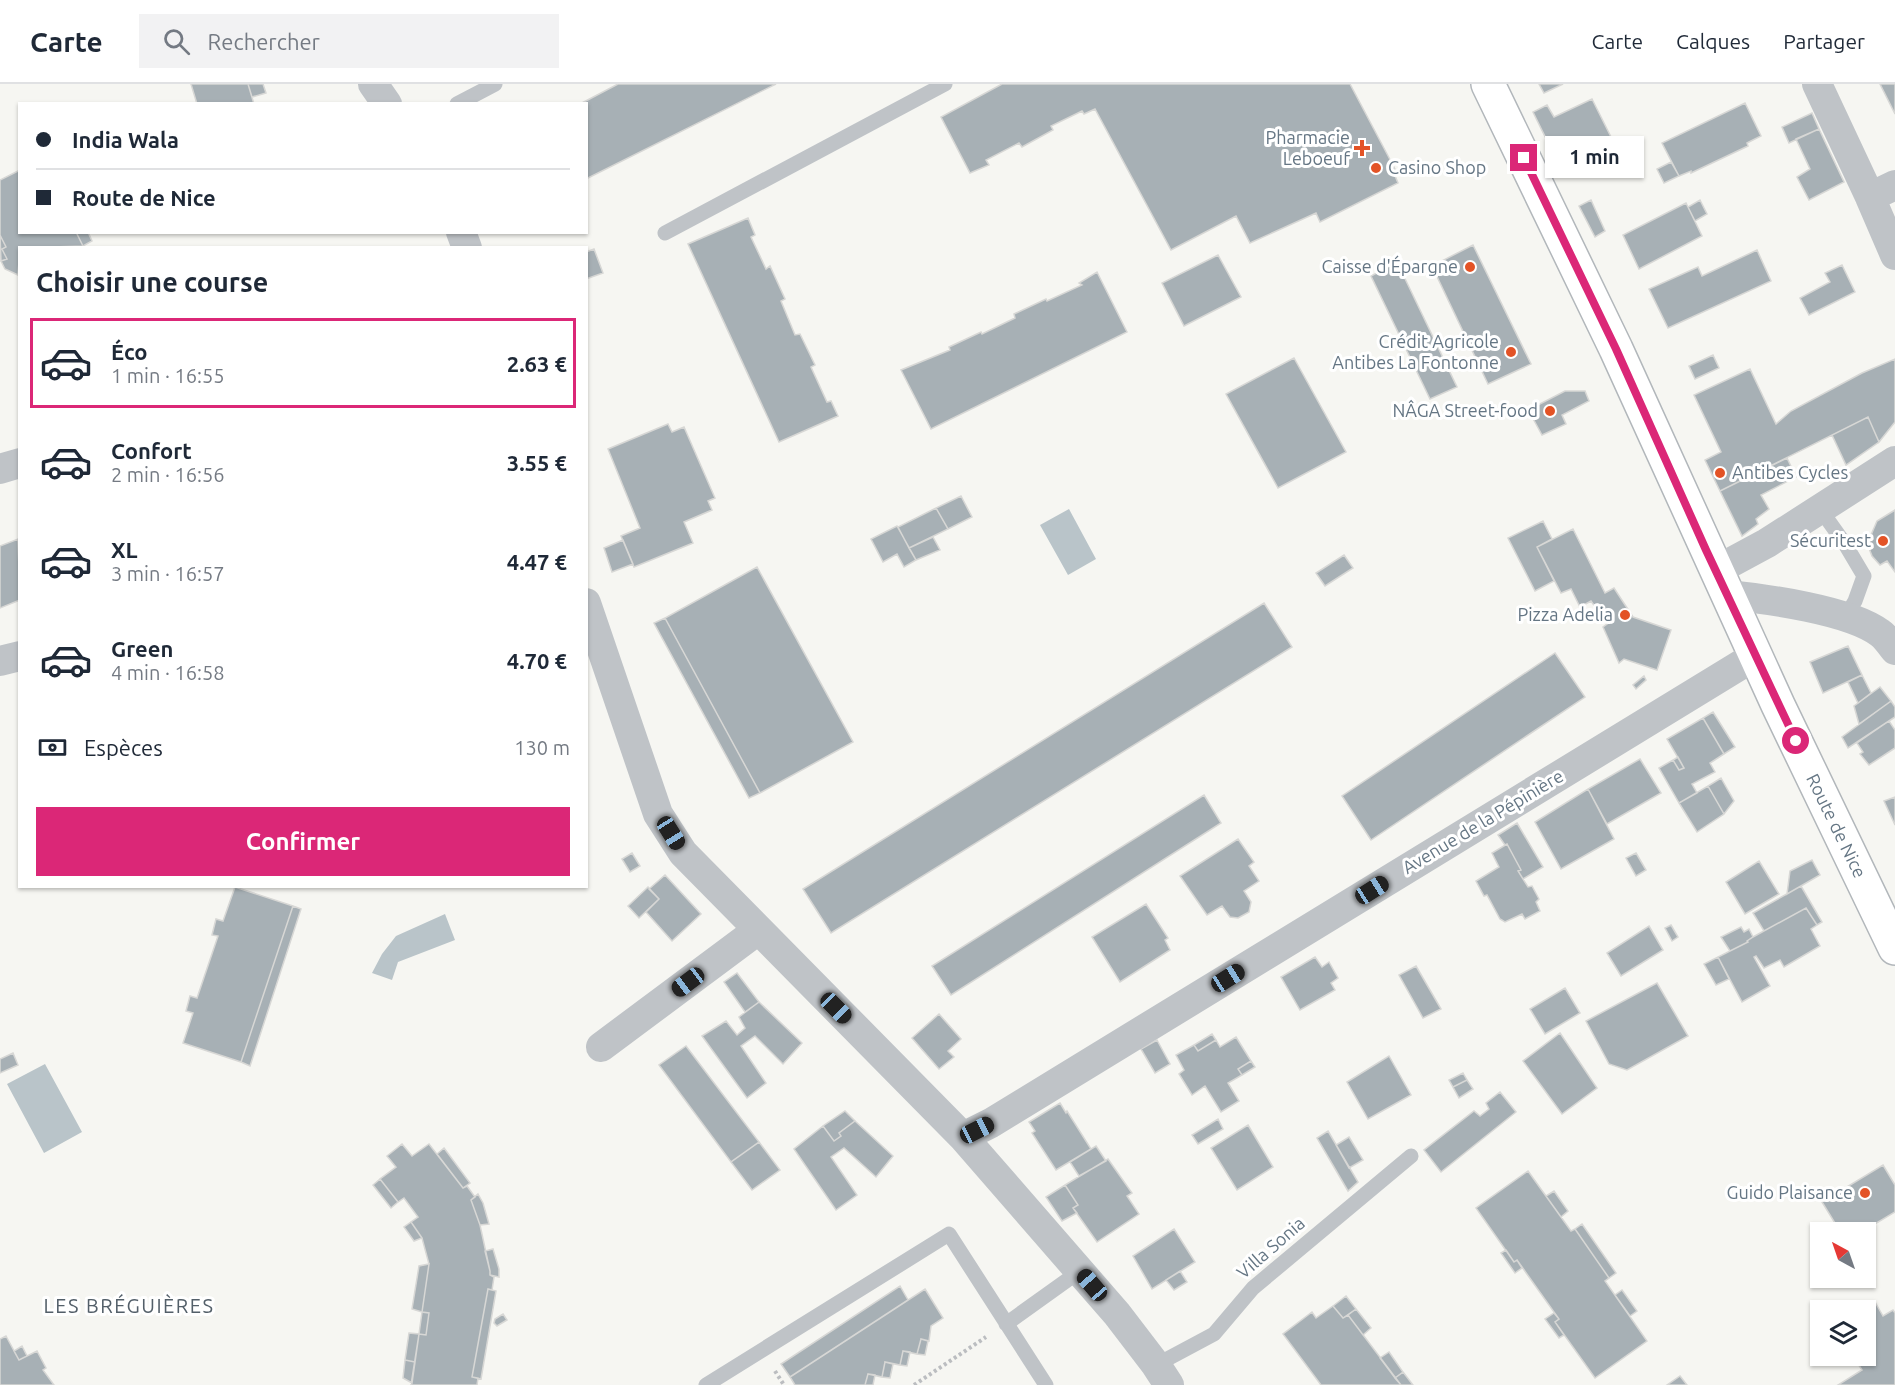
<!DOCTYPE html>
<html lang="fr">
<head>
<meta charset="utf-8">
<style>
	:root { --surface:#fff; --page:#f2f2f3; --text:#1f2937; --muted:#747a83; --line:#e0e1e3; --accent:#db2777 }
	body { margin:0; font-family:Ubuntu,sans-serif; background:var(--page); color:var(--text); height:100vh; display:flex; flex-direction:column; font-size:22px; white-space:nowrap }
	* { box-sizing:border-box; margin:0 }
	p { font-size:20px; color:var(--muted) }
	.icon { flex:none; width:33px; height:33px; fill:none; stroke:currentColor; stroke-width:2; stroke-linecap:round; stroke-linejoin:round }
	.map { position:relative; flex:1; overflow:hidden }
	.side { position:absolute; left:18px; top:162px; width:570px; height:642px; display:flex; flex-direction:column; background:var(--surface); border-radius:0px; box-shadow:0 2px 4px #0004 }
	.side>* { flex:none }
	.guide { position:absolute; left:18px; top:18px; width:570px; height:132px; border-radius:0px; box-shadow:0 2px 4px #0004; display:grid; align-content:center; height:132px; padding:0 18px; background:var(--surface) }
	.needle { width:39px; rotate:320deg }
	.fabs { position:absolute; left:1810px; top:1138px; display:grid; gap:12px }
	.fabs a { display:grid; place-items:center; width:66px; height:66px; border-radius:0px; background:var(--surface); box-shadow:0 2px 4px #0004; font-size:30px }
	.end { position:absolute; width:27px; height:27px; margin:-14px; border:8px solid #db2777; background:#fff; box-shadow:0 0 0 3px #fff }
	.from { border-radius:50% }
	.bubble { position:absolute; height:42px; border-radius:0px; background:var(--surface); box-shadow:0 2px 4px #0004; font-size:20px; font-weight:600; line-height:42px; text-align:center }
	.car { position:absolute; width:18px; height:36px; margin:-18px -9px; border-radius:8px; box-shadow:0 0 4px 2px #0007; background:linear-gradient(#222 24%,#8ab4d8 0 40%,#222 0 76%,#8ab4d8 0 86%,#222 0) }
	.guide b { display:flex; align-items:center; gap:21px; height:57px; font-size:22px }
	.guide b+b { border-top:2px solid var(--line) }
	.guide i { width:15px; height:15px; background:var(--text) }
	ul { padding:0; list-style:none }
	li { display:flex; align-items:center; gap:18px; height:90px; margin:0 12px 9px; padding:0 6px; border:3px solid transparent; border-radius:0px }
	li div { flex:1 }
	li b { display:block; font-size:22px }
	li em { font-style:normal; font-weight:600 }
	li.selected { border-color:var(--accent) }
	li>.icon { width:54px; height:54px; stroke-width:1.5 }
	h2 { padding:0 18px; font-size:27px; line-height:72px }
	.pay { display:flex; align-items:center; gap:15px; height:66px; padding:0 18px; font-size:22px }
	.pay p { margin-inline-start:auto }
	.button { display:flex; gap:12px; margin-top:auto; padding:12px 18px }
	.button a { flex:1; height:69px; border-radius:0px; background:var(--accent); color:#fff; font-size:24px; font-weight:600; line-height:69px; text-align:center }
	header { display:flex; align-items:center; gap:36px; box-sizing:border-box; height:84px; padding:0 30px; background:var(--surface); border-bottom:2px solid var(--line) }
	header strong { font-size:28px }
	nav { display:flex; gap:33px; margin-inline-start:auto; font-size:21px }
	.search { width:420px; height:54px; background:var(--page); display:flex; align-items:center; gap:15px; box-sizing:border-box; padding:0 21px; border-radius:0px; color:var(--muted); font-size:22px }
	.map>svg:first-child { display:block }
	.water { fill:#b9c4c9 }
	.building { fill:#a7b0b5; stroke:#d7d7d5; stroke-width:1.5 }
	.lines { fill:none; stroke-linecap:round; stroke-linejoin:round }
	.primary-casing { stroke:#b2b7bb; stroke-width:36 }
	.path { stroke:#bbbdc0; stroke-width:4; stroke-dasharray:3 3; stroke-linecap:butt }
	.lane { stroke:#bfc3c7; stroke-width:15 }
	.street { stroke:#bfc3c7; stroke-width:30 }
	.primary { stroke:#fff; stroke-width:33 }
	.route { stroke:#db2777; stroke-width:8 }
	.poi-dot { fill:#e35326; stroke:#fff; stroke-width:2 }
	.labels { text-anchor:middle; stroke-width:6; stroke-linejoin:round; paint-order:stroke }
	.poi-label { font-size:18px; fill:#657684; stroke:#fff; text-anchor:end }
	.street-label { font-size:18px; fill:#657684; stroke:#fff }
	.neighbourhood-label { font-size:20px; letter-spacing:1.5px; fill:#535f69; stroke:#fff }
</style>
</head>
<body>
<header>
<strong>Carte</strong>
<div class="search"><svg class="icon" aria-label="search" viewBox="0 0 24 24"><circle cx="10" cy="10" r="6"/><path d="M15 15l6 6"/></svg>Rechercher</div>
<nav><a>Carte</a><a>Calques</a><a>Partager</a></nav>
</header>
<div class="map">
<svg width="1895" height="1301" viewBox="0 0 1895 1301">
	<rect width="100%" height="100%" fill="#f6f6f2"/>
	<!-- water -->
	<path class="water" d="M1069 425 1096 475 1068 491 1040 441Z
		M445 830 455 856 398 878 392 896 372 889 382 870 396 852Z
		M45 980 82 1048 44 1069 7 1000Z"/>
	<!-- building -->
	<path class="building" d="M191 0H248L254 20H197Z
		M248 0H263L266 9 252 13Z
		M618 0H776L586 95V20H580Z
		M1002 0H1350L1395 85 1393 87 1398 99 1320 138 1316 129 1250 159 1236 132 1171 166 1095 25 1084 30 1082 27 1051 42 1053 46 1022 63 1019 59 986 76 989 81 970 89 941 33Z
		M1539 0H1563L1544 9Z
		M1880 0H1895V30Z
		M1592 15 1611 53 1558 79 1533 28 1547 21 1554 33Z
		M1745 19 1761 52 1747 59 1748 62 1691 89V87L1679 92 1662 59Z
		M1812 29 1819 45 1789 59 1782 43Z
		M1819 45 1844 98 1809 116 1797 93 1810 85 1796 55Z
		M1671 78 1679 92 1664 99 1657 85Z
		M20 86V148H76L83 162 20 164 18 191 5 185 1 177 7 175 2 165 6 163 0 151V96Z
		M1591 116 1605 147 1595 153 1579 122Z
		M1700 116 1707 130 1695 137 1688 123Z
		M1686 119 1702 152 1639 185 1623 151Z
		M748 134 755 151 751 153 766 185 770 182 785 215 781 217 795 251 800 250 815 281 811 283 827 318 831 317 838 332 779 358 688 160Z
		M76 148H88L92 157 83 162Z
		M0 151 6 163 2 165 7 175 1 177Z
		M1473 161 1531 280 1488 300 1432 182Z
		M594 165 603 189 586 195V168Z
		M1757 166 1771 197 1668 244 1649 205 1698 183 1702 192Z
		M1218 171 1241 213 1184 242 1162 199Z
		M1397 178 1457 303 1430 315 1371 192Z
		M1842 181 1855 208 1809 231 1800 214 1830 198 1825 189Z
		M1097 188 1127 248 931 345 901 286 950 266 949 263 981 248 982 250 1015 234 1014 230 1046 215 1047 217 1082 201 1079 199Z
		M1713 271 1719 284 1695 295 1689 282Z
		M1294 274 1346 368 1278 404 1226 310Z
		M1895 275V338L1879 358 1868 333 1720 407 1705 376 1721 368 1694 311 1750 285 1776 340 1791 327 1862 289Z
		M1565 307H1585L1589 317 1562 331 1566 340 1542 351 1530 329 1532 324Z
		M1868 333 1879 358 1846 381 1832 351Z
		M668 340 672 348 684 343 715 414 708 417 712 426 684 438 693 459 634 483 621 452 640 444 608 365Z
		M1787 374 1796 393 1761 411 1769 425 1756 435 1758 440 1742 452 1720 407Z
		M961 412 972 433 948 445 936 424Z
		M936 424 948 445 909 464 898 443Z
		M1895 426V488L1887 477 1880 481 1872 472 1867 459 1873 455 1871 451 1877 437Z
		M1543 437 1552 455 1537 463 1554 497 1535 507 1508 454Z
		M897 442 916 476 904 483 897 470 883 478 871 455Z
		M1573 445 1605 509 1614 504 1633 533 1671 546 1657 586 1624 575 1619 579 1603 543 1607 540 1591 517 1580 523 1571 505 1561 509 1537 463Z
		M933 453 940 466 916 476 909 464Z
		M18 455 20 516 0 524V462Z
		M623 456 633 480 612 488 604 464Z
		M1344 471 1353 484 1325 502 1316 489Z
		M757 483 853 658 760 709 665 534Z
		M1264 519 1292 563 831 849 803 805Z
		M665 534 760 709 749 714 654 539Z
		M1848 562 1862 591 1823 609 1810 578Z
		M1555 569 1585 613 1371 756 1342 712Z
		M1862 591 1871 609 1858 619 1848 598Z
		M1644 592 1646 596 1636 605 1633 601Z
		M1880 603 1891 617 1859 640 1854 622Z
		M1891 617 1895 623V633L1848 664 1842 653Z
		M1713 628 1735 663 1724 670 1703 634Z
		M1703 634 1724 670 1710 679 1715 688 1692 700 1697 709 1679 719 1659 684 1673 676 1679 686 1684 684 1667 655Z
		M1889 637 1895 646V664L1869 681 1860 670 1863 668 1857 659Z
		M1678 673 1684 684 1679 686 1673 676Z
		M1640 675 1661 709 1607 740 1588 705Z
		M1721 694 1734 717 1724 730 1708 702Z
		M1708 702 1724 730 1697 748 1679 719Z
		M1588 705 1614 755 1561 785 1535 738Z
		M1204 711 1221 739 951 911 932 882Z
		M1895 713V741L1884 717Z
		M1517 739 1543 783 1523 795 1518 787 1521 786 1507 760 1505 761 1498 751Z
		M1238 755 1254 778 1249 782 1259 797 1244 807 1251 818 1249 828 1238 834 1230 833 1222 822 1207 831 1180 792Z
		M1507 760 1521 786 1518 787 1528 803 1532 802 1539 815 1536 818 1540 827 1525 835 1522 830 1505 838 1500 835 1487 811 1484 812 1476 797 1499 783 1492 769Z
		M632 769 640 782 630 788 622 775Z
		M1636 769 1646 786 1636 792 1626 774Z
		M1812 776 1820 791 1787 810 1790 787Z
		M1759 777 1779 810 1745 830 1726 798Z
		M665 791 701 830 672 857 646 828 659 815 649 805Z
		M1801 802 1822 838 1817 841 1806 824 1764 847 1753 829Z
		M235 803 293 822 241 978 183 959 193 929 186 927 190 912 197 914 218 852 212 851 216 835 223 837Z
		M648 803 659 815 639 834 628 822Z
		M1146 820 1168 854 1165 856 1170 866 1120 898 1092 853Z
		M293 822 301 825 250 982 241 978Z
		M1806 824 1817 841 1811 845 1820 862 1784 883 1780 876 1764 884 1756 872 1754 873 1770 902 1742 918 1718 873 1748 858 1747 857 1753 853Z
		M1671 841 1678 853 1672 857 1665 844Z
		M1649 842 1663 866 1621 892 1607 869Z
		M1741 843 1744 848 1749 845 1753 853 1747 857 1748 858 1730 867 1721 853Z
		M1315 873 1322 883 1329 878 1338 894 1331 899 1335 906 1300 926 1281 893Z
		M1718 873 1729 895 1716 901 1704 880Z
		M1416 882 1441 925 1423 934 1399 891Z
		M737 889 759 918 745 928 724 898Z
		M1657 899 1688 952 1627 986 1609 980 1586 937Z
		M1565 904 1580 929 1545 950 1530 925Z
		M759 918 802 959 783 980 755 952 741 962 766 999 747 1014 702 952 726 937 737 951 745 944 739 933Z
		M939 930 961 955 948 967 954 973 939 985 912 954Z
		M1560 949 1597 1004 1562 1030 1523 977Z
		M1212 950 1216 956 1198 967 1194 961Z
		M1236 953 1251 977 1238 985 1242 991 1228 999 1239 1017 1221 1028 1205 1002 1192 1011 1179 990 1184 986 1176 971 1194 961 1198 967 1216 956 1220 963Z
		M1157 956 1170 980 1155 989 1141 965Z
		M686 962 759 1058 731 1078 659 981Z
		M13 969 18 981 0 989V975Z
		M1389 972 1411 1011 1368 1035 1347 998Z
		M1251 977 1255 983 1242 991 1238 985Z
		M1463 989 1467 996 1453 1003 1449 996Z
		M1467 996 1473 1005 1459 1014 1453 1003Z
		M1500 1008 1516 1028 1441 1088 1424 1066 1474 1027 1480 1032 1489 1025 1486 1019Z
		M1060 1019 1066 1029 1067 1027 1091 1065 1056 1086 1032 1049 1035 1047 1029 1038Z
		M845 1027 855 1037 839 1049 841 1052 834 1057 823 1042Z
		M1218 1035 1223 1045 1198 1060 1192 1051Z
		M855 1037 893 1072 876 1093 844 1064 831 1073 857 1111 836 1126 794 1065 823 1042 834 1057 841 1052 839 1049Z
		M1248 1041 1273 1083 1237 1106 1211 1064Z
		M1328 1047 1358 1098 1348 1107 1317 1054Z
		M1349 1053 1363 1076 1349 1084 1336 1061Z
		M759 1058 780 1086 752 1106 731 1078Z
		M402 1060 412 1072 429 1060 463 1104 467 1102 475 1113 471 1116 480 1141 490 1187V1191L494 1193 492 1206 488 1205 472 1293 478 1294 477 1301H411L419 1250 426 1251 429 1229 422 1228 429 1180 422 1154 411 1138 418 1133 404 1114 398 1118 380 1095 396 1083 387 1072Z
		M1096 1062 1106 1077 1079 1092 1070 1078Z
		M444 1064 470 1099 463 1104 437 1070Z
		M1108 1075 1132 1109 1127 1112 1139 1130 1097 1158 1073 1124 1078 1121 1065 1101Z
		M1883 1081 1895 1101V1128L1860 1149H1841L1822 1118Z
		M1528 1087 1571 1147 1575 1145 1609 1194 1605 1197 1647 1257 1595 1294 1555 1238 1559 1235 1517 1176 1514 1178 1476 1124Z
		M380 1095 398 1118 391 1124 373 1101Z
		M1065 1101 1078 1121 1073 1124 1077 1129 1062 1137 1046 1113Z
		M1554 1107 1568 1127 1561 1133 1546 1112Z
		M478 1110 483 1119 489 1140 480 1141 471 1116Z
		M411 1138 422 1154 414 1157 404 1143Z
		M1582 1140 1616 1189 1609 1194 1575 1145Z
		M1174 1145 1195 1178 1152 1205 1133 1172Z
		M493 1165 499 1185V1193L490 1191V1187L485 1167Z
		M1506 1166 1514 1178 1517 1176 1522 1184 1515 1189 1501 1169Z
		M429 1180 422 1228 412 1225 419 1182Z
		M1180 1187 1187 1198 1174 1206 1166 1196Z
		M900 1202 908 1216 790 1293 781 1280Z
		M488 1205 496 1207 481 1295 472 1293Z
		M925 1205 943 1234 931 1242 929 1257 921 1255 917 1270 903 1267 900 1281 885 1278 882 1293 868 1290 865 1301H795L790 1293Z
		M1622 1206 1637 1227 1630 1232 1615 1211Z
		M1346 1212 1356 1225 1343 1234 1333 1222Z
		M1875 1218 1883 1232 1893 1226 1895 1229V1301H1838L1862 1286 1853 1272H1866V1227H1862Z
		M1333 1222 1343 1234 1348 1231 1401 1301H1321L1283 1250 1312 1228 1316 1234Z
		M1356 1225 1371 1244 1363 1251 1348 1231Z
		M422 1228 429 1229 426 1251 419 1250Z
		M1554 1229 1559 1235 1555 1238 1564 1251 1559 1254 1545 1235Z
		M503 1230 507 1236 497 1242 494 1239 495 1235Z
		M409 1249 419 1250 415 1278 405 1276Z
		M6 1252 19 1276 37 1267 46 1284 43 1286 54 1301H0V1255Z
		M921 1255 928 1257 925 1271 917 1270Z
		M22 1262 27 1272 19 1276 14 1267Z
		M903 1267 910 1268 907 1282 900 1281Z
		M1389 1268 1403 1288 1395 1294 1380 1274Z
		M405 1276 415 1278 412 1299 403 1294Z
		M885 1278 893 1280 890 1294 882 1293Z
		M1403 1288 1413 1301H1401L1395 1294Z
		M868 1290 875 1291 873 1301H865Z
		M1680 1292 1687 1301H1667Z"/>
	<g class="lines">
		<defs>
			<path id="primary" d="M1488 0 1616 265 1778 621 1895 864"/>
		</defs>
		<!-- primary casing -->
		<use href="#primary" class="primary-casing"/>
		<!-- path -->
		<path class="path" d="M775 1287 784 1301
			M914 1301 986 1253"/>
		<!-- lane -->
		<path class="lane" d="M457 20 495 0
			M665 149 945 0
			M1820 425 1845 460 1864 492 1855 517 1846 532
			M1006 1240 1080 1187
			M1156 1281 1214 1250 1253 1204 1411 1072
			M706 1301 949 1150 1046 1301"/>
		<!-- street -->
		<path class="street" d="M373 0 387 20
			M1817 0 1870 113 1895 171
			M1870 113 1895 101
			M461 148 467 164
			M0 385 20 379
			M1717 486 1767 459 1895 377
			M1728 511C1767 515 1849 526 1880 549 1886 553 1890 560 1895 566
			M586 519 658 730 683 769 963 1053 1117 1230 1156 1281 1169 1301
			M0 577 20 572
			M601 963 758 846
			M963 1053 991 1039 1755 572"/>
		<!-- primary -->
		<use href="#primary" class="primary"/>
	</g>
	<g class="lines">
		<!-- route -->
		<path class="route" d="M1524 74 1616 265 1706 466 1796 657"/>
	</g>
	<!-- markers -->
	<g class="poi-dot">
		<path d="M1359 55h6v6h6v6h-6v6h-6v-6h-6v-6h6z"/>
		<circle cx="1376" cy="84" r="6"/>
		<circle cx="1470" cy="183" r="6"/>
		<circle cx="1511" cy="268" r="6"/>
		<circle cx="1550" cy="327" r="6"/>
		<circle cx="1720" cy="389" r="6"/>
		<circle cx="1883" cy="457" r="6"/>
		<circle cx="1625" cy="531" r="6"/>
		<circle cx="1865" cy="1109" r="6"/>
	</g>
	<g class="labels">
		<!-- poi labels -->
		<g class="poi-label">
			<text x="1350" y="60">Pharmacie<tspan x="1350" dy="21">Leboeuf</tspan></text>
			<text x="1388" y="90" text-anchor="start">Casino Shop</text>
			<text x="1458" y="189">Caisse d'Épargne</text>
			<text x="1499" y="264">Crédit Agricole<tspan x="1499" dy="21">Antibes La Fontonne</tspan></text>
			<text x="1538" y="333">NÂGA Street-food</text>
			<text x="1732" y="395" text-anchor="start">Antibes Cycles</text>
			<text x="1871" y="463">Sécuritest</text>
			<text x="1613" y="537">Pizza Adelia</text>
			<text x="1853" y="1115">Guido Plaisance</text>
		</g>
		<!-- street labels -->
		<g class="street-label">
			<text transform="translate(1483 738) rotate(-31)" y="6">Avenue de la Pépinière</text>
			<text transform="translate(1836 742) rotate(64)" y="6">Route de Nice</text>
			<text transform="translate(1271 1164) rotate(-41)" y="6">Villa Sonia</text>
		</g>
		<!-- neighbourhood labels -->
		<g class="neighbourhood-label">
			<text x="129" y="1229">LES BRÉGUIÈRES</text>
		</g>
	</g>
</svg>
<div class="fabs">
<a><svg class="needle" viewBox="-14 -14 28 28"><path d="M0-13l5 13h-10z" fill="#e53935"/><path d="M0 13l5-13h-10z" fill="#747a83"/></svg></a>
<a><svg class="icon" aria-label="layers" viewBox="0 0 24 24"><path d="M12 4l9 5-9 5-9-5zM3 14l9 5 9-5"/></svg></a>
</div>
<i class="end from" style="left:1796px;top:657px"></i>
<i class="end" style="left:1524px;top:74px"></i>
<div class="bubble" style="left:1545px;top:52px;width:99px">1 min</div>
<i class="car" style="left:671px;top:749px;rotate:148deg"></i>
<i class="car" style="left:1372px;top:806px;rotate:58deg"></i>
<i class="car" style="left:1228px;top:894px;rotate:58deg"></i>
<i class="car" style="left:688px;top:898px;rotate:233deg"></i>
<i class="car" style="left:836px;top:924px;rotate:135deg"></i>
<i class="car" style="left:977px;top:1046px;rotate:63deg"></i>
<i class="car" style="left:1092px;top:1201px;rotate:319deg"></i>
<div class="guide">
<b><i class="from"></i>India Wala</b>
<b><i></i>Route de Nice</b>
</div>
<section class="side">
<h2>Choisir une course</h2>
<ul>
<li class="selected"><svg class="icon" aria-label="car" viewBox="0 0 24 24"><path d="M5 17H2v-5l4-1 3-4h7l3 4 3 1v5h-3M9 17h6M6 11h13"/><circle cx="7" cy="17" r="2"/><circle cx="17" cy="17" r="2"/></svg><div><b>Éco</b><p>1 min · 16:55</p></div><em>2.63 €</em></li>
<li><svg class="icon" aria-label="car" viewBox="0 0 24 24"><path d="M5 17H2v-5l4-1 3-4h7l3 4 3 1v5h-3M9 17h6M6 11h13"/><circle cx="7" cy="17" r="2"/><circle cx="17" cy="17" r="2"/></svg><div><b>Confort</b><p>2 min · 16:56</p></div><em>3.55 €</em></li>
<li><svg class="icon" aria-label="car" viewBox="0 0 24 24"><path d="M5 17H2v-5l4-1 3-4h7l3 4 3 1v5h-3M9 17h6M6 11h13"/><circle cx="7" cy="17" r="2"/><circle cx="17" cy="17" r="2"/></svg><div><b>XL</b><p>3 min · 16:57</p></div><em>4.47 €</em></li>
<li><svg class="icon" aria-label="car" viewBox="0 0 24 24"><path d="M5 17H2v-5l4-1 3-4h7l3 4 3 1v5h-3M9 17h6M6 11h13"/><circle cx="7" cy="17" r="2"/><circle cx="17" cy="17" r="2"/></svg><div><b>Green</b><p>4 min · 16:58</p></div><em>4.70 €</em></li>
</ul>
<div class="pay"><svg class="icon" aria-label="cash" viewBox="0 0 24 24"><path d="M3 7h18v10H3z"/><circle cx="12" cy="12" r="2"/></svg>Espèces<p>130 m</p></div>
<div class="button"><a>Confirmer</a></div>
</section>
</div>
</body>
</html>
